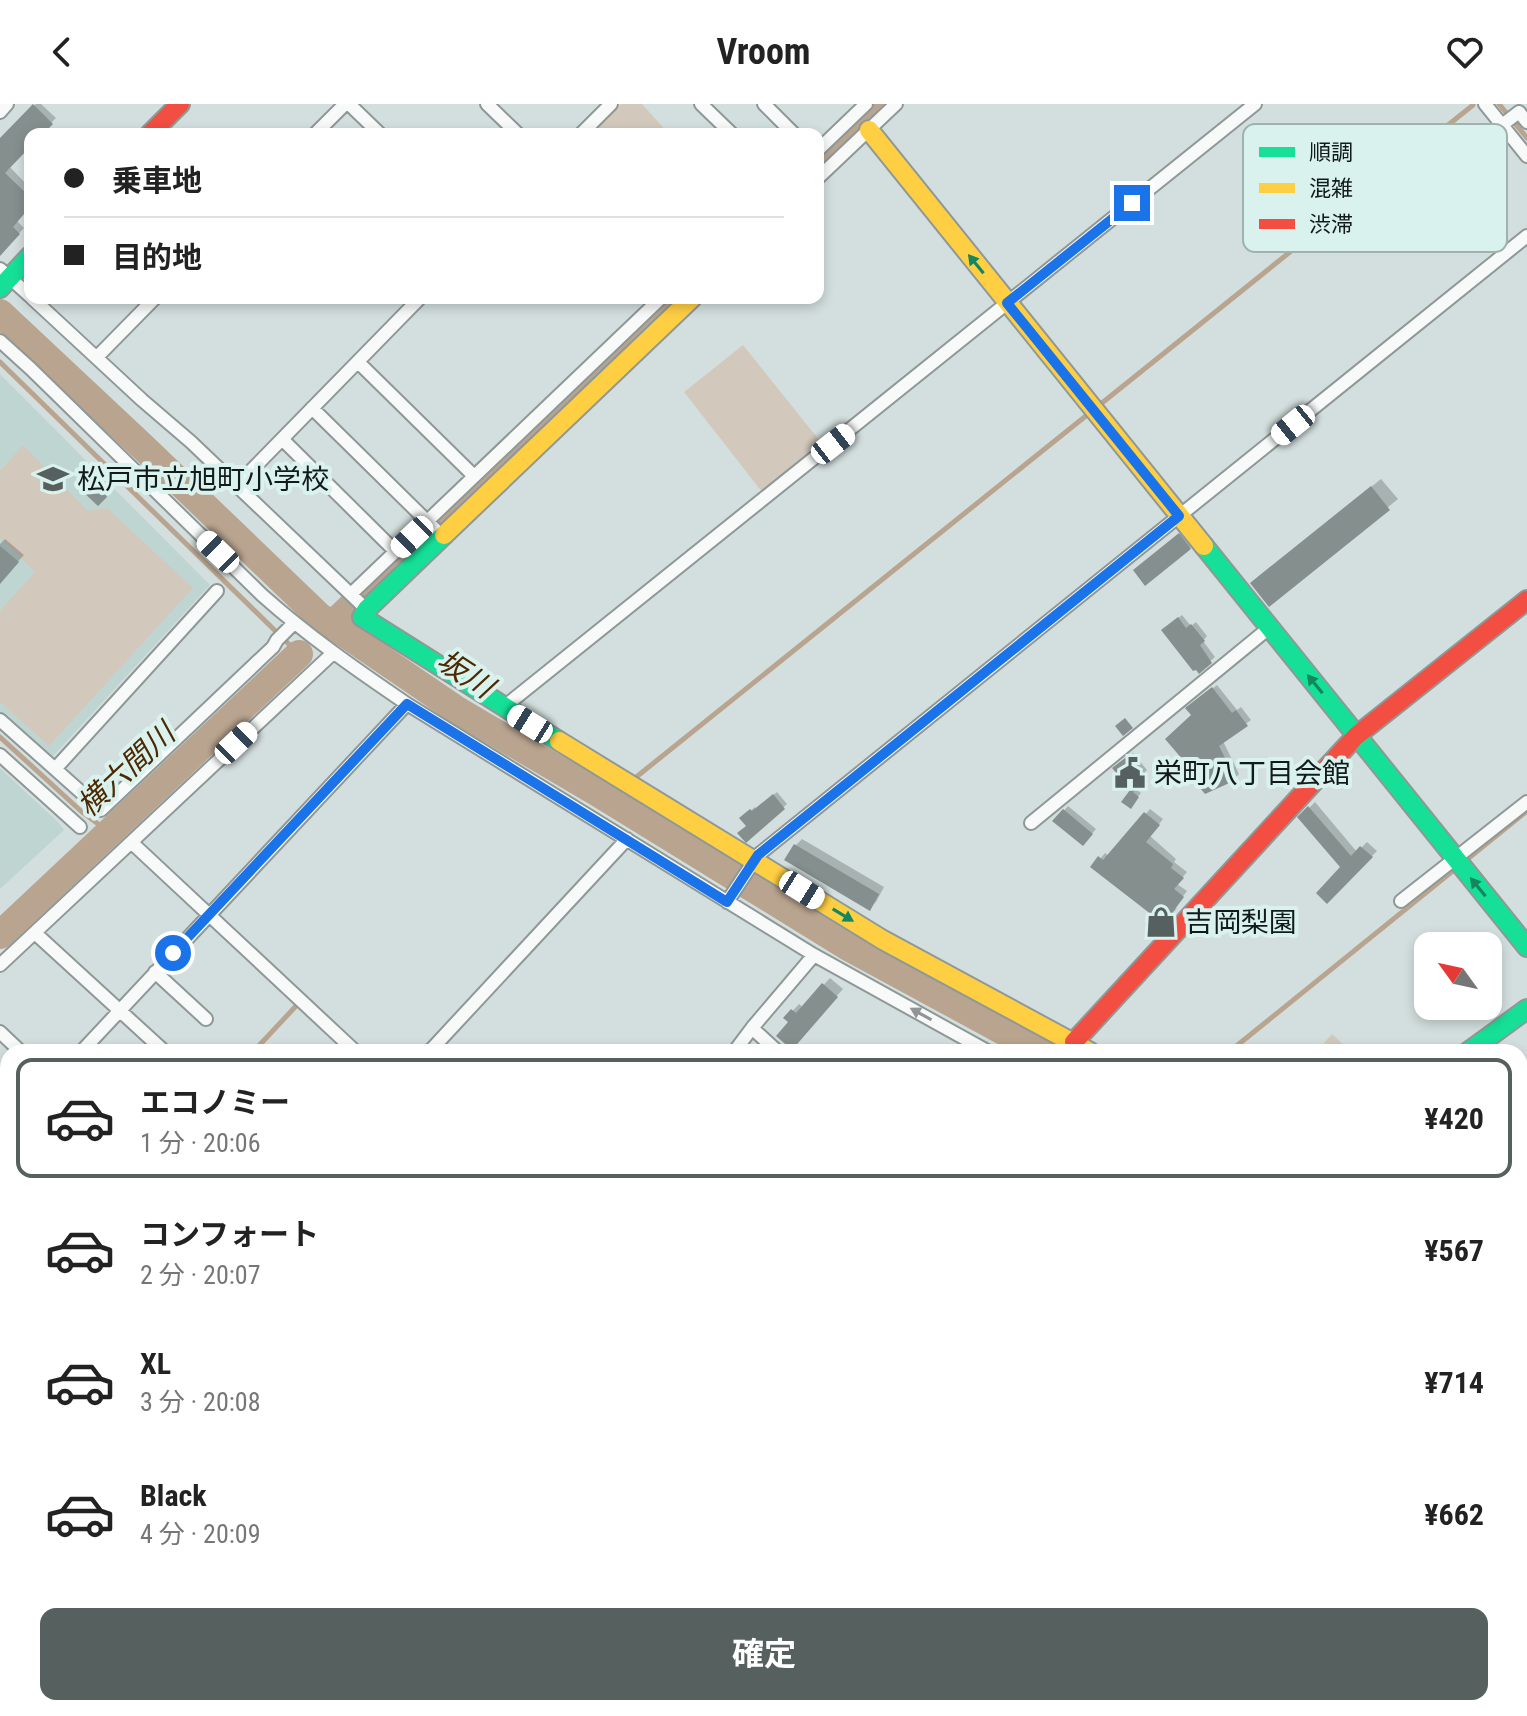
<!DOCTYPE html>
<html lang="ja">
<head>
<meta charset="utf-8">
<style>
	:root { --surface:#fff; --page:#f6f6f6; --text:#222; --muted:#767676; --line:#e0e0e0; --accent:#56605f }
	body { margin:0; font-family:"Roboto Condensed","Noto Sans JP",sans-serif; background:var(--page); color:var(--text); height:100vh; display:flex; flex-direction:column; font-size:30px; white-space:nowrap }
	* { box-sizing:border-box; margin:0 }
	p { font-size:26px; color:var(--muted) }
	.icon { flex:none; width:44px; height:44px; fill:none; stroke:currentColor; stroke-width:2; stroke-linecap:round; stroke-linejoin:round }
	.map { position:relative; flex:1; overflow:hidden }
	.panel { position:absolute; left:0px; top:940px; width:1528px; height:672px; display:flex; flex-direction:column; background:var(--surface); border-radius:24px 24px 0 0; box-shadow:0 4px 12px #0003 }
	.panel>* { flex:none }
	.top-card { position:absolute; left:24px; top:24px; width:800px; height:176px; border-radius:16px; box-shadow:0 4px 12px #0003; display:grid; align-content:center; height:176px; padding:0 40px; background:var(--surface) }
	.needle { width:52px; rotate:303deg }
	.tools { position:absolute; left:1414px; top:828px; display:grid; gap:16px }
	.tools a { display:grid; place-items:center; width:88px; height:88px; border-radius:16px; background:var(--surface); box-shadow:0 4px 12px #0003; font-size:40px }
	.end { position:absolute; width:36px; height:36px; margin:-18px; border:10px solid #1a73e8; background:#fff; box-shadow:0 0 0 4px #fff }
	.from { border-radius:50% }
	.car { position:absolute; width:24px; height:48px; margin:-24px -12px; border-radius:10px; box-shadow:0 0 6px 2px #0007; background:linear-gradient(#fff 24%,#345 0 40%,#fff 0 76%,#345 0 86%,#fff 0) }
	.top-card b { display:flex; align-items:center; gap:28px; height:76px; font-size:30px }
	.top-card b+b { border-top:2px solid var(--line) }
	.top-card i { width:20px; height:20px; background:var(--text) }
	ul { padding:14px 0 0; list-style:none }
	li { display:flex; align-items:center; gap:24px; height:120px; margin:0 16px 12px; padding:0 24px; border:4px solid transparent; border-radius:16px }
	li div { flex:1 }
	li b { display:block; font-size:30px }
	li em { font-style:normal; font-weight:700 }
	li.on { border-color:var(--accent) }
	li>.icon { width:72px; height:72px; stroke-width:1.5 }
	.primary-button { display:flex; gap:16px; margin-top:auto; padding:16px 40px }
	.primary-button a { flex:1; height:92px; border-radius:16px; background:var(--accent); color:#fff; font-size:32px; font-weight:700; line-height:92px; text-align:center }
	header { display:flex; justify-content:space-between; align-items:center; height:104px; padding:0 40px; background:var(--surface); font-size:36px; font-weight:700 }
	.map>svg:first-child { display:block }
	.built { fill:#bfd5d2 }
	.green { fill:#d2c9bc }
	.shadow { fill:#0003 }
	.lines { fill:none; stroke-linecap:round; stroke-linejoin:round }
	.stream { stroke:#b9a48f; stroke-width:5 }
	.river { stroke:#b9a48f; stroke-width:28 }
	.building { fill:#858f8e }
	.street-casing { stroke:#8f9897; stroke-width:16 }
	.fast-casing { stroke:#8f9897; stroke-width:22 }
	.slow-casing { stroke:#8f9897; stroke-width:22 }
	.jam-casing { stroke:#8f9897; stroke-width:22 }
	.street { stroke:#f8fafa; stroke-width:12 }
	.fast { stroke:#16e098; stroke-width:18 }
	.slow { stroke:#ffcf43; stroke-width:18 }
	.jam { stroke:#f24e42; stroke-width:18 }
	.oneway { fill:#15875f }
	.oneway2 { fill:#919695 }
	.route { stroke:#1a73e8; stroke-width:10 }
	.labels { text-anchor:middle; stroke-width:8; stroke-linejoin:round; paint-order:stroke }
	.poi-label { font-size:28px; fill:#131b1a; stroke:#daf2ee; text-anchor:start }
	.water-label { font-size:30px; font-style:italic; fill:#4d2903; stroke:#daf2ee }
	.key { fill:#daf2ee; stroke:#9eb2ae; stroke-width:2 }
	.key-label { font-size:22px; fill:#131b1a }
</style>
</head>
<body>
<header><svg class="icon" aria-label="back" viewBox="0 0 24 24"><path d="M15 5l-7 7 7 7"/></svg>Vroom<svg class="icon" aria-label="heart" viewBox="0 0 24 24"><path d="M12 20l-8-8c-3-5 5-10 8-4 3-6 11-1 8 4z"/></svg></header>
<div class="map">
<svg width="1527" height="1612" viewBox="0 0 1527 1612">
	<rect width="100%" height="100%" fill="#d3dfde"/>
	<!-- built -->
	<path class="built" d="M0 270 210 481 54 651 48 653 0 609Z
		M0 664 59 719 64 726 0 785Z
		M385 1604H442L449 1612H376Z
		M474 1604H923L916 1612H467Z"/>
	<!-- green -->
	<path class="green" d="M621 0H642L669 30H592Z
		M743 241 824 342 766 393 684 288Z
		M23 341 88 407 107 404 193 484 49 642 0 598V507L35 468 0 434V367Z
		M1332 930 1351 948H1316Z"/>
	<!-- shadow -->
	<path class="shadow" d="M36 0H41L56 14 40 30H30V41L9 62 30 84V102L17 117 24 124 0 149V37Z
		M99 370 112 385 98 399 84 386Z
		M1381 375 1398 395 1270 500 1262 470Z
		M1183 427 1194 440 1190 444 1139 463Z
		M5 435 24 451 0 477V440Z
		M1182 511 1191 522 1196 518 1207 532 1203 537 1215 553 1199 567 1168 522Z
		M1217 581 1237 606 1241 603 1251 616 1223 637 1239 670 1235 674 1193 611 1192 600Z
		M1133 649 1147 666 1145 668 1148 672 1135 684 1141 689 1130 702 1133 686 1115 664Z
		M777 688 787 700 746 736 748 722 742 714 755 703 756 705Z
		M1315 698 1357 748 1367 738 1377 747 1327 797 1343 763 1300 713Z
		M1068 702 1096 725 1083 740 1055 717Z
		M1150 705 1163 715 1150 732 1176 755 1174 758 1187 768 1177 780 1187 787 1175 803 1177 804 1162 823 1155 811 1093 763 1105 749 1109 752Z
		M802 735 884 783 876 798 870 804 795 742Z
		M830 874 843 885 798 936 791 918 786 914 799 900 803 903Z
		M1522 1136 1527 1139V1161L1520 1171V1137Z
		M1520 1183 1527 1187V1200L1520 1210Z
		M696 1604H830L823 1612H688Z
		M1418 1604H1439L1432 1612H1420L1415 1607Z"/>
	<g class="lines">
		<!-- stream -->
		<path class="stream" d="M1499 0 1527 34
			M0 258 299 550
			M0 633 82 708 109 728
			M635 674 1473 1
			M253 948 296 902
			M1229 948 1527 707"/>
		<!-- river -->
		<path class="river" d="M818 58 880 0
			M0 209 144 344 319 512 457 606 598 689 850 844 1042 948
			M332 521 675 194
			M0 831 299 550
			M1520 1272 1527 1277
			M0 1494 8 1504
			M94 1604 101 1612"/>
	</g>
	<!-- building -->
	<path class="building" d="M33 0 53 20 43 30H30V43L5 69 30 93V103L13 123 20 130 0 152V34Z
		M91 375 104 388 107 393 98 402 81 386Z
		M1371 382 1390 406 1269 503 1250 479Z
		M1179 429 1191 445 1145 482 1133 466Z
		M0 442 19 458 0 480Z
		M1178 513 1186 524 1191 520 1205 537 1200 541 1212 559 1199 570 1196 566 1193 567 1161 526Z
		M1212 583 1232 609 1236 606 1248 622 1219 642 1236 676 1205 690 1187 668 1190 666 1183 656 1165 635 1191 611 1185 604Z
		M1125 614 1133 624 1123 632 1115 622Z
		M1129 651 1145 671 1143 673 1146 677 1133 688 1139 693 1131 705 1121 698 1130 686 1132 687 1112 664Z
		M773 690 785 705 746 739 737 729 746 722 739 714 750 705 752 707Z
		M1308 702 1351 752 1360 742 1373 753 1327 800 1316 789 1340 763 1297 713Z
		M1063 705 1093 730 1083 742 1052 717Z
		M1144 708 1160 721 1146 738 1173 760 1171 764 1184 774 1174 785 1184 793 1172 809 1173 810 1157 830 1145 821 1152 811 1090 763 1098 752 1103 756Z
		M794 740 879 790 870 807 784 756Z
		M822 879 838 893 792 946 776 932 788 918 783 914 791 905 796 909Z"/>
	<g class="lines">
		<defs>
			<path id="street" d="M349 0 380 30
				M487 0 518 30
				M701 0 732 30
				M764 0 794 30
				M1485 0 1527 52
				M0 8 7 0
				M1502 21 1519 8 1527 18
				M315 30 345 0
				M581 30 611 0
				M818 46 866 0
				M818 74 896 0
				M0 165 30 192
				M32 194 142 296 191 338 363 502
				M0 237 31 265 262 491C308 532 357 566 407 600L814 851 989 948
				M97 253 155 194
				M358 258 474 372
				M312 304 442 432
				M282 335 396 448
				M237 381 420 194
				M351 490 661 194
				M504 603 1255 0
				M0 616 101 706 273 543 277 536 294 519
				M0 651 80 723
				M55 665 217 487
				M1031 719 1269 524
				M131 738 356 948
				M1401 797 1527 698
				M727 798 758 751 1527 132
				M35 829 165 948
				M0 861 333 549
				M155 868 206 915
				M752 924 778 948
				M0 928 21 948
				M81 948 407 600
				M429 948 627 735
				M734 948 752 924 814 851
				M0 1000 8 1008
				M0 1035 8 1026
				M0 1065 8 1072
				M1520 1246 1527 1251
				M1520 1303 1527 1308
				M0 1406 8 1397
				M0 1459 8 1469
				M0 1526 8 1537
				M1520 1561 1527 1554
				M63 1604 70 1612
				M119 1604 125 1612
				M1052 1604 1061 1612
				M1477 1604 1487 1612
				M156 1612 163 1604
				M1209 1612 1217 1604"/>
			<path id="fast" d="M0 184 30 152
				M444 431 367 505 362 513 559 637
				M1204 442 1527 843
				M1468 948 1527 905"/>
			<path id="slow" d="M869 26 1204 442
				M444 431 692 194
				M559 637 883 836 1090 948
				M934 1612 940 1604"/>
			<path id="jam" d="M150 30 180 0
				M1074 938 1356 632 1527 496"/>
		</defs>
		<!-- street casing -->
		<use href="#street" class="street-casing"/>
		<!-- fast casing -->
		<use href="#fast" class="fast-casing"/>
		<!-- slow casing -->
		<use href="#slow" class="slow-casing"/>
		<!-- jam casing -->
		<use href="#jam" class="jam-casing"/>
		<!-- street -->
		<use href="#street" class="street"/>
		<!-- fast -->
		<use href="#fast" class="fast"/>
		<!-- slow -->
		<use href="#slow" class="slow"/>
		<!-- jam -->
		<use href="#jam" class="jam"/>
	</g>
	<!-- one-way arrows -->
	<defs><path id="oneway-solid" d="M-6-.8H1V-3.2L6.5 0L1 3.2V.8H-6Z" transform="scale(2)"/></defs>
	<g class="oneway">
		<use href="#oneway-solid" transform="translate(976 160) rotate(-129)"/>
		<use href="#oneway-solid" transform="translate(1315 580) rotate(-129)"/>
		<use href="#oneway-solid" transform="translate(1478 783) rotate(-129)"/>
		<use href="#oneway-solid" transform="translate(843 811) rotate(31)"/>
	</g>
	<use class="oneway2" href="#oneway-solid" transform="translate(921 910) rotate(-151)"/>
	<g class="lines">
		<!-- route -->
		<path class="route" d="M173 849 407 600 727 798 758 751 1179 412 1007 199 1132 99"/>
	</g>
	<!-- icons -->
	<defs>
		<symbol id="school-bare" viewBox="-9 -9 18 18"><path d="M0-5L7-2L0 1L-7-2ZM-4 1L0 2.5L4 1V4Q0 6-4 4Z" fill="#56605f" stroke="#daf2ee" stroke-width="2.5" paint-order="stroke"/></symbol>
		<symbol id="civic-bare" viewBox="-9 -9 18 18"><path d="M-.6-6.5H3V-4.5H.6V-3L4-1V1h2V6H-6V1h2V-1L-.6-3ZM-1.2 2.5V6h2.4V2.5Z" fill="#56605f" stroke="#daf2ee" stroke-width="2.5" paint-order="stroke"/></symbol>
		<symbol id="shop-bare" viewBox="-9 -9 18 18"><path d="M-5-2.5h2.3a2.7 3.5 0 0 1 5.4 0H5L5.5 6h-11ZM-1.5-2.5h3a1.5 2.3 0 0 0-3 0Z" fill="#56605f" stroke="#daf2ee" stroke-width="2.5" paint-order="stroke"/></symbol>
	</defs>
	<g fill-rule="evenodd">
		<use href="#school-bare" x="31" y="353" width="44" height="44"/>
		<use href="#civic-bare" x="1108" y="647" width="44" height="44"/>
		<use href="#shop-bare" x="1139" y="796" width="44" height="44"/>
	</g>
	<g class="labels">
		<!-- poi labels -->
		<g class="poi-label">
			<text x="77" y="385">松戸市立旭町小学校</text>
			<text x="1154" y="679">栄町八丁目会館</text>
			<text x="1185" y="828">吉岡梨園</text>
		</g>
		<!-- water labels -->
		<g class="water-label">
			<text transform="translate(465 570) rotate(33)" y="10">坂川</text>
			<text transform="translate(126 666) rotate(-43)" y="10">横六間川</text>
		</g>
	</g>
	<!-- legend -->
	<rect x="1243" y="20" width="264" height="128" rx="12" class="key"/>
	<rect x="1259" y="43" width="36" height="10" fill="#16e098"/>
	<rect x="1259" y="79" width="36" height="10" fill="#ffcf43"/>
	<rect x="1259" y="115" width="36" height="10" fill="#f24e42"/>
	<g class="key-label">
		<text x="1309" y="56">順調</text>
		<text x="1309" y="92">混雑</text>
		<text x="1309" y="128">渋滞</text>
	</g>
</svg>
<div class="tools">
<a><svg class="needle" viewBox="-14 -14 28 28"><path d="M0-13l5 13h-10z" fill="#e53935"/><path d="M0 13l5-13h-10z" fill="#767676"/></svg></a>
</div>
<i class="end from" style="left:173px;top:849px"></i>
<i class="end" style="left:1132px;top:99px"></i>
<i class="car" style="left:1293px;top:321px;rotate:231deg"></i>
<i class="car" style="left:833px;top:340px;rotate:52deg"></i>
<i class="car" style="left:412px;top:433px;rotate:226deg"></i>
<i class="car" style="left:218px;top:448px;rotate:314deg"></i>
<i class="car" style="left:530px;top:620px;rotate:302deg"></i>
<i class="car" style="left:236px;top:639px;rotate:46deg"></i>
<i class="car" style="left:802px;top:786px;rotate:122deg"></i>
<div class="top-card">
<b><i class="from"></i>乗車地</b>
<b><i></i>目的地</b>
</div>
<section class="panel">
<ul>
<li class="on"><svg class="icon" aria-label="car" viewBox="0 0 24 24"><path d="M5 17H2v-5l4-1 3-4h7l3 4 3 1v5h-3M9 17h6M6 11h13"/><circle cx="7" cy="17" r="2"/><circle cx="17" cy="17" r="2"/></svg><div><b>エコノミー</b><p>1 分 · 20:06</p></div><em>¥420</em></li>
<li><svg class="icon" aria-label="car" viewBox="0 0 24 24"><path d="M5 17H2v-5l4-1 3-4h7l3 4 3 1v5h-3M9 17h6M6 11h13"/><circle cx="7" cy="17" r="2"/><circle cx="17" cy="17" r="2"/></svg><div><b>コンフォート</b><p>2 分 · 20:07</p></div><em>¥567</em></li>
<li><svg class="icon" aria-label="car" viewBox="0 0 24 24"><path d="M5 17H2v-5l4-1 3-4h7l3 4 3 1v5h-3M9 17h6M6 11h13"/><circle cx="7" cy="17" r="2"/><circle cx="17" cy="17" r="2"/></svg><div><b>XL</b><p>3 分 · 20:08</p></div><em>¥714</em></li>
<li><svg class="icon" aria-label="car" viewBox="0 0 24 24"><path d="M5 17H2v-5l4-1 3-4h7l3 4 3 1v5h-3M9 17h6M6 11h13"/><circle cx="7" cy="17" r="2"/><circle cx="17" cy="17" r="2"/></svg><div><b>Black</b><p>4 分 · 20:09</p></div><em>¥662</em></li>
</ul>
<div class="primary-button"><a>確定</a></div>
</section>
</div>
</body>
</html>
